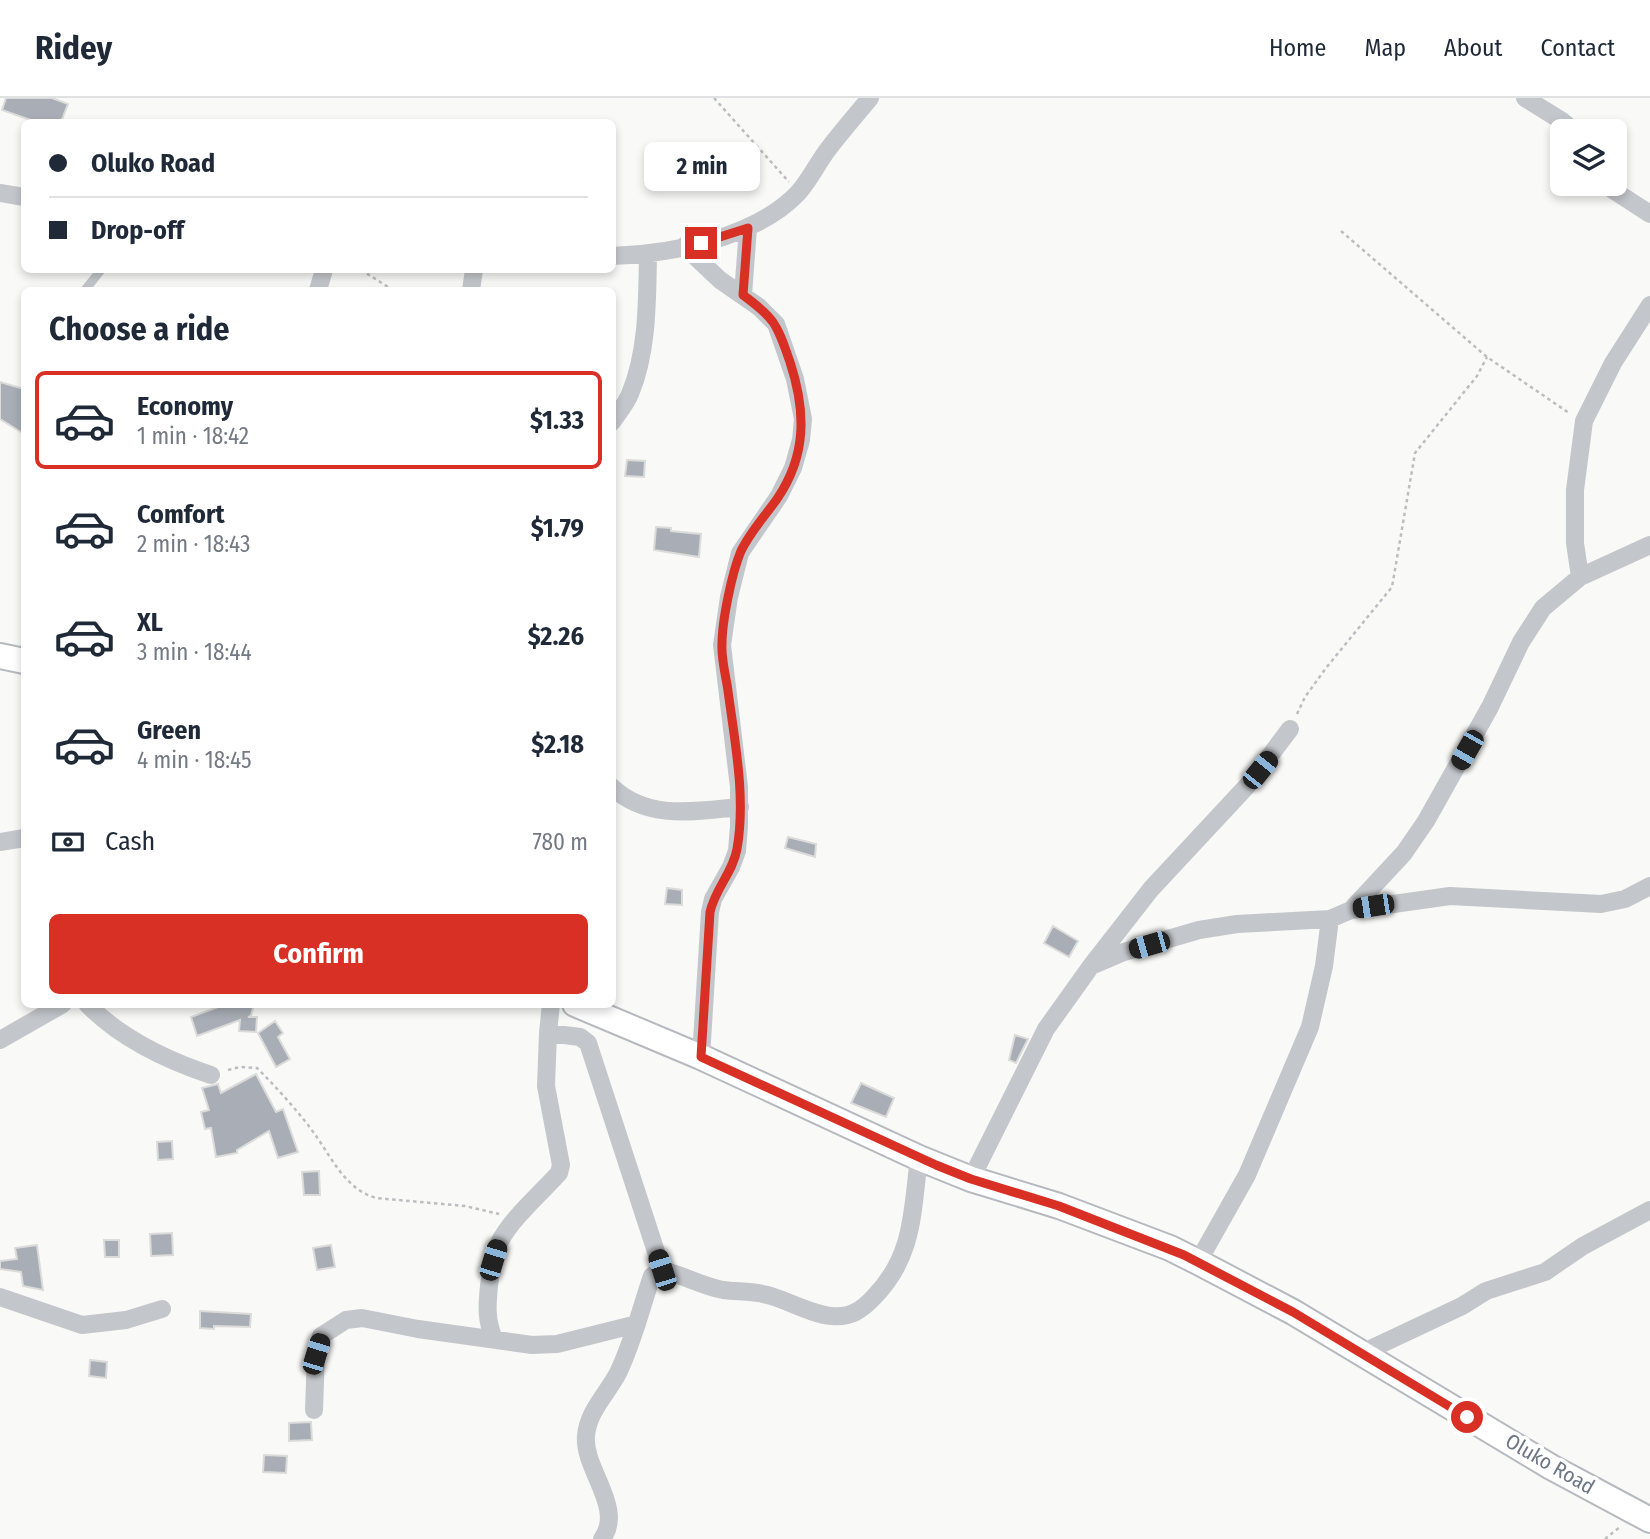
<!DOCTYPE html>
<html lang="en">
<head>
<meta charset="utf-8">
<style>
	:root { --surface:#fff; --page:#f2f2f3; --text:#1f2937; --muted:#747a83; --line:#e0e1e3; --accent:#d93025 }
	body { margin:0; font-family:"Fira Sans Condensed",sans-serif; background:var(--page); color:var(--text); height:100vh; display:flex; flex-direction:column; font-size:26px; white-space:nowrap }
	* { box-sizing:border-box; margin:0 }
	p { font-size:23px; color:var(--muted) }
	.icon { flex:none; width:38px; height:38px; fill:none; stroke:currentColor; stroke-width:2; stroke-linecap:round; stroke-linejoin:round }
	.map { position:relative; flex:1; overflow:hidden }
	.side { position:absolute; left:21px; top:189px; width:595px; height:721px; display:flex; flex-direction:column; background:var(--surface); border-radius:10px; box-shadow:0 4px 10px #0003 }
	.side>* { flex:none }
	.top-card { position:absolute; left:21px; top:21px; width:595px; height:154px; border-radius:10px; box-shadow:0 4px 10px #0003; display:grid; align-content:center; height:154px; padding:0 28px; background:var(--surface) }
	.fabs { position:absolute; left:1550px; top:21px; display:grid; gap:14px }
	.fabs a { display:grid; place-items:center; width:77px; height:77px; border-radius:10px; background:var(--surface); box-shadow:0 4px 10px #0003; font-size:35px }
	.end { position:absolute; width:32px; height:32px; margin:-16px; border:9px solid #d93025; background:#fff; box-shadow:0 0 0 4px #fff }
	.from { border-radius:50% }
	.bubble { position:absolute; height:49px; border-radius:10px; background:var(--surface); box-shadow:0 4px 10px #0003; font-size:23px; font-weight:700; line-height:49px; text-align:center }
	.car { position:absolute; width:21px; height:42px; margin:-21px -10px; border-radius:9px; box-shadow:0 0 5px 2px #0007; background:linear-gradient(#222 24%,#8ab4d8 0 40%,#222 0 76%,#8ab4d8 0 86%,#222 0) }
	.top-card b { display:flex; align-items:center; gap:24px; height:66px; font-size:26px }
	.top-card b+b { border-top:2px solid var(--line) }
	.top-card i { width:18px; height:18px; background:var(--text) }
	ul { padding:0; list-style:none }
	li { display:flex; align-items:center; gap:21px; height:98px; margin:0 14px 10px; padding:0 14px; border:4px solid transparent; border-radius:10px }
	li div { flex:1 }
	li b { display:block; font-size:26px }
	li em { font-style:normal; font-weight:700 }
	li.selected { border-color:var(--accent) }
	li>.icon { width:63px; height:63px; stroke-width:1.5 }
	h2 { padding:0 28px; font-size:32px; line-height:84px }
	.pay { display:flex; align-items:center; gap:18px; height:77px; padding:0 28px; font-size:26px }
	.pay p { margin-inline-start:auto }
	.primary-button { display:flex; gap:14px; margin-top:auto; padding:14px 28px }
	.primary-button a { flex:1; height:80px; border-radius:10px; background:var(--accent); color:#fff; font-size:28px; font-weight:700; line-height:80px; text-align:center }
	header { display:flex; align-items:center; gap:42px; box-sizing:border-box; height:98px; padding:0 35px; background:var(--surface); border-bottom:2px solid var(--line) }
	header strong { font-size:33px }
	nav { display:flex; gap:38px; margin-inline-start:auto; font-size:24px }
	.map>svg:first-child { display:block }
	.building { fill:#a9aeb6; stroke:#dbdbda; stroke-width:2 }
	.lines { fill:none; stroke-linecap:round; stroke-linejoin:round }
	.secondary-casing { stroke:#b6b9be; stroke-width:28 }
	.path { stroke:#bbbdc0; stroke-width:2.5; stroke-dasharray:3.5 3.5; stroke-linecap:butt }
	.lane { stroke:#c3c6ca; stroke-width:9 }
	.street { stroke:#c3c6ca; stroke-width:18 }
	.secondary { stroke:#fff; stroke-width:24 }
	.route { stroke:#d93025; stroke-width:9 }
	.labels { text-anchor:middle; stroke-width:7; stroke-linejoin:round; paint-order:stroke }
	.street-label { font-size:21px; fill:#6c7685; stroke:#fff }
</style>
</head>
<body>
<header>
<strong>Ridey</strong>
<nav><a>Home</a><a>Map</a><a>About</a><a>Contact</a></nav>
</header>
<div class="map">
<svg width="1650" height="1441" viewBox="0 0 1650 1441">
	<rect width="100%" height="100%" fill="#f9f9f7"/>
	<!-- building -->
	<path class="building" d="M6 0H52L68 6 61 24H36L2 12Z
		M0 284 24 291V336L0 321Z
		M627 362 645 363 644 379 625 378Z
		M656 429 671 430V433L701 436 699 459 654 452Z
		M788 739 816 746 815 759 785 750Z
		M667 790 682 792V807L665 806Z
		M1053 828 1078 843 1069 859 1044 845Z
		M219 906H254L251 918 248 919H257L256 934 239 933 240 922 197 938 191 919 218 909Z
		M275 923 283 935 278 939 290 961 276 969 258 935Z
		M1015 937 1028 941 1016 965 1009 962Z
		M256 976 276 1014 283 1011 298 1054 278 1060 269 1033 237 1052V1055L216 1059 211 1030 205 1031 201 1014 209 1012 202 990 218 986 221 995Z
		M861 985 894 1000 886 1019 851 1005Z
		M172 1043 173 1061 158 1062 157 1044Z
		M319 1073 320 1097H304L302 1074Z
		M172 1135 173 1157 151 1158 150 1136Z
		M104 1142H119V1159H105Z
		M37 1147 43 1192 23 1188 21 1174 0 1171V1163L17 1161 15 1150Z
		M331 1147 335 1169 317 1172 313 1150Z
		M200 1213 251 1216 250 1229 214 1228V1231L200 1230Z
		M90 1262 107 1264 106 1280 89 1278Z
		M311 1324 312 1342 289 1343V1325Z
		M264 1357 287 1358 286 1375 263 1374Z"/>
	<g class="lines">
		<defs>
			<path id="secondary" d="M0 558 24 563
				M575 906 701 959 919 1060 971 1081 1059 1108 1170 1150 1198 1164 1293 1214 1551 1369 1650 1422"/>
		</defs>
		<!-- secondary casing -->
		<use href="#secondary" class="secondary-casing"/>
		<!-- path -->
		<path class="path" d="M714 0 789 84
			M1341 133 1487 259 1569 315
			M361 172 393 192
			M1297 616 1305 599 1326 570 1392 489 1415 355 1477 278 1487 259
			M228 972 240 969 257 970C277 990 297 1012 314 1035 332 1060 345 1091 376 1100L465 1108 499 1116
			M1605 1441 1621 1428"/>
		<!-- lane -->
		<path class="lane" d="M85 192 101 172"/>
		<!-- street -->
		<path class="street" d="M1525 0 1562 23 1574 33
			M1608 86 1613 92 1650 116
			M0 95 24 99
			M684 148 720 182 759 209 776 226 795 281 803 321 801 342 793 370 779 398 740 455 729 499 722 547 739 689V728L737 753 731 769 713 801 710 814 701 959
			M612 158C672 156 755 140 798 95 810 82 818 64 829 50 842 33 856 17 870 0
			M318 192 324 172
			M471 192 474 172
			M743 197 748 130
			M612 324C618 315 626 306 630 296 648 253 647 203 648 157
			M1580 479 1575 445V392L1584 323 1613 265 1650 207
			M612 689C648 723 696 713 740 709
			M0 744 24 740
			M1351 812 1450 798 1601 806 1625 801 1650 788
			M1091 868 1151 791 1247 688 1290 631
			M87 906C121 941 166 962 211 977
			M551 906 548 935 580 939 588 945 662 1172
			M0 942 63 906
			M971 1081 1046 931 1091 868 1124 854 1199 832 1237 826 1330 821 1351 812 1404 755 1426 723 1490 609 1521 544 1543 510 1580 479 1650 447
			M1198 1164 1247 1077 1310 929 1324 868 1330 821
			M0 1199 82 1227 126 1222 162 1211
			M494 1241C486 1222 487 1208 489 1188 491 1174 492 1158 499 1145 511 1121 540 1096 559 1075L561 1067 546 988 548 935
			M1360 1256 1462 1208 1486 1193 1545 1174 1583 1148 1650 1112
			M314 1312 316 1256 321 1238 346 1222 362 1220 418 1231 532 1247 557 1246 637 1226
			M602 1441C625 1410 583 1371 586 1338 588 1313 607 1296 618 1275 633 1244 641 1210 652 1178L662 1172C683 1177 702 1188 723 1192 739 1194 756 1193 771 1198 791 1204 811 1216 832 1218 850 1220 862 1212 874 1199 914 1158 912 1114 919 1060"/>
		<!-- secondary -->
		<use href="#secondary" class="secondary"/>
	</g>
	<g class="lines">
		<!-- route -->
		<path class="route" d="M701 145 748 130 743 197C776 221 777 227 790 264 806 313 807 357 777 401 765 418 750 434 741 453 732 474 722 523 722 546 721 561 726 578 728 593 735 645 746 700 737 751 733 774 715 791 710 814L701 959 936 1067 971 1081 1059 1108 1184 1157 1293 1214 1467 1319"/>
	</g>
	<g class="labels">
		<!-- street labels -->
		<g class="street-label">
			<text transform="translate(1550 1366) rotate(30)" y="7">Oluko Road</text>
		</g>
	</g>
</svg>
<div class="fabs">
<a><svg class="icon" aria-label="layers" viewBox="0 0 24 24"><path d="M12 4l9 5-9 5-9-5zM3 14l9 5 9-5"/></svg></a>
</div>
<i class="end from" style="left:1467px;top:1319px"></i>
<i class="end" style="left:701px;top:145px"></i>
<div class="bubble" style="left:644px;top:44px;width:116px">2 min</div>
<i class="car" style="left:1467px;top:652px;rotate:210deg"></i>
<i class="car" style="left:1260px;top:672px;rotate:39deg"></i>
<i class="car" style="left:1373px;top:808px;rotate:261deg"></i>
<i class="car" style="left:1149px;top:847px;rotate:254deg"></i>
<i class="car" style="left:493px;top:1162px;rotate:17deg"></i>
<i class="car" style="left:662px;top:1172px;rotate:342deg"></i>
<i class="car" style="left:316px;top:1256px;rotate:17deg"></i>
<div class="top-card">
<b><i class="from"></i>Oluko Road</b>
<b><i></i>Drop-off</b>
</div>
<section class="side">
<h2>Choose a ride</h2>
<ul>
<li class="selected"><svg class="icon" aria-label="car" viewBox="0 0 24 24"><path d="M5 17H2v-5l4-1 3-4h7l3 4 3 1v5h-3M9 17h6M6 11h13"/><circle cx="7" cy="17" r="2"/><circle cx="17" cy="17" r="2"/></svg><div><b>Economy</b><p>1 min · 18:42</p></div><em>$1.33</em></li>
<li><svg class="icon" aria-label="car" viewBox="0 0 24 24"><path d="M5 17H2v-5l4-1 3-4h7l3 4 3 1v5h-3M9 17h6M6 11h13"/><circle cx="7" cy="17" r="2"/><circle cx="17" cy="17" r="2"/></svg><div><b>Comfort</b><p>2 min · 18:43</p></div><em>$1.79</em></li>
<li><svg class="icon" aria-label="car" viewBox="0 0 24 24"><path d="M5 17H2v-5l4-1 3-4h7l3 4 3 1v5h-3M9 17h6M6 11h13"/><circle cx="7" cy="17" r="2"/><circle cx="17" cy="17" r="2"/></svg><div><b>XL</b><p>3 min · 18:44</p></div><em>$2.26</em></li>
<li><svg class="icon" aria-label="car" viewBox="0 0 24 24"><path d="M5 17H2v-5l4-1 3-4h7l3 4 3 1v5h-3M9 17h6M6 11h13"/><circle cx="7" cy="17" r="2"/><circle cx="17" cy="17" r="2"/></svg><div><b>Green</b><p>4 min · 18:45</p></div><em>$2.18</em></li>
</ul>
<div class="pay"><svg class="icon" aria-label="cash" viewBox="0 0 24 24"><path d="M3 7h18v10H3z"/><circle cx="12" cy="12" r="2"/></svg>Cash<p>780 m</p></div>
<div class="primary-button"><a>Confirm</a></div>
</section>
</div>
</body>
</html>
